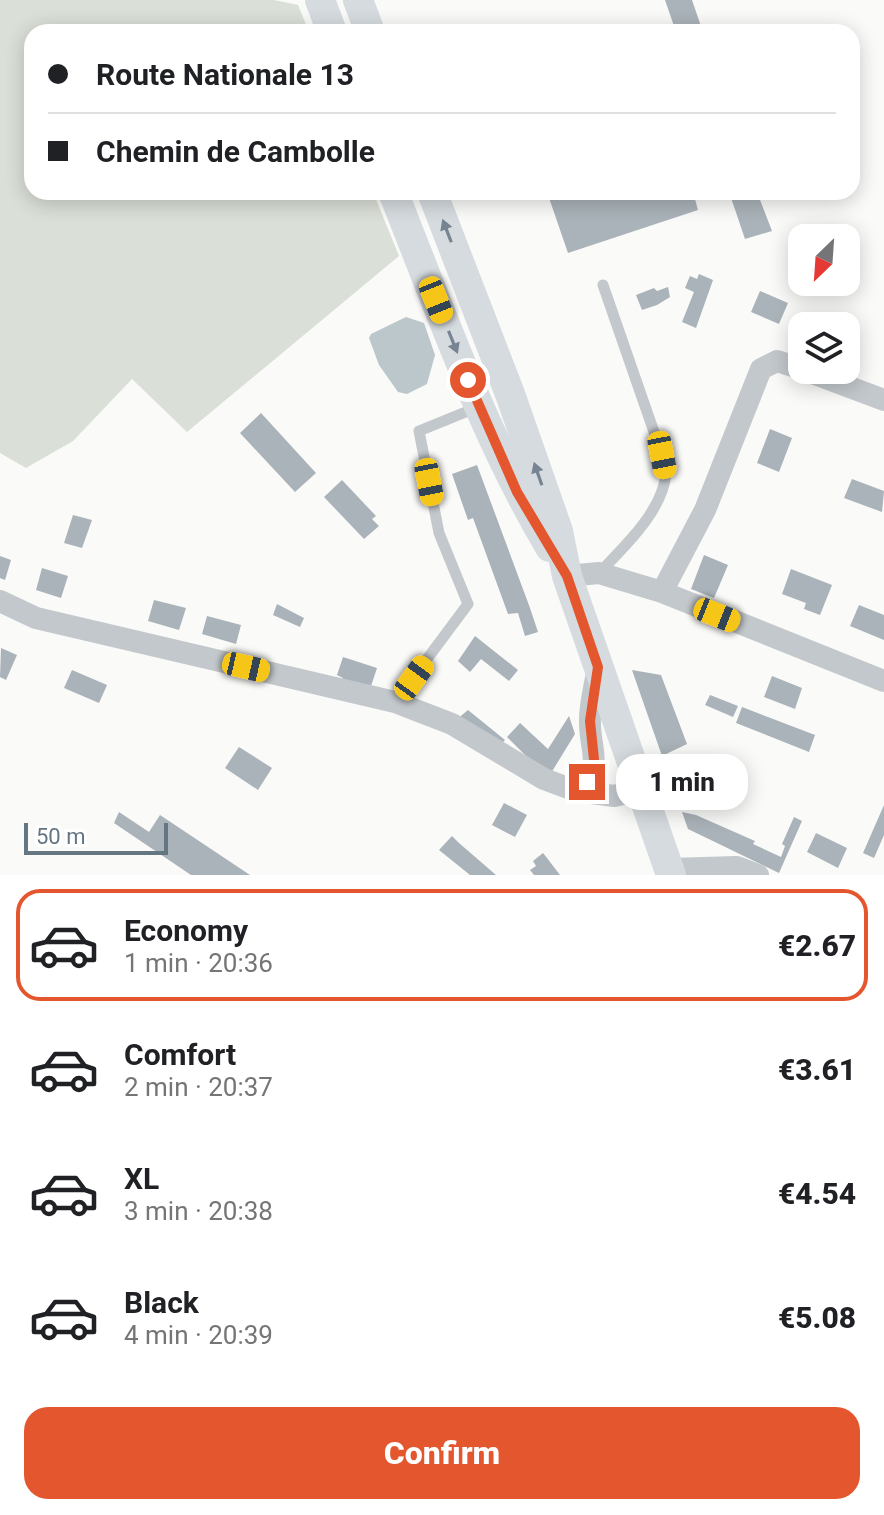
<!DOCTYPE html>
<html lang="en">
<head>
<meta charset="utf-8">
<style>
	:root { --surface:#fff; --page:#f2f2f2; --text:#202124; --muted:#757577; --line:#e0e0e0; --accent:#e4572e }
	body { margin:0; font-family:Roboto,sans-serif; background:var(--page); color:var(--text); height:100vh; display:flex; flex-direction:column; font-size:30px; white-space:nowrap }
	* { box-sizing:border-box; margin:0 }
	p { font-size:26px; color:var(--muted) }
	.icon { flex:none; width:44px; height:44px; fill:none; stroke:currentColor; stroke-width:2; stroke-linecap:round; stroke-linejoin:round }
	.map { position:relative; height:875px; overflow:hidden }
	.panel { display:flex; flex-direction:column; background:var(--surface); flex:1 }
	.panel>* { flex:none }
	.guide { position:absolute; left:24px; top:24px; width:836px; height:176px; border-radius:24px; box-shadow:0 4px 20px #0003; display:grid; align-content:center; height:176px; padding:0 24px; background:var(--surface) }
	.needle { width:52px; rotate:205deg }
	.tools { position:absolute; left:788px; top:224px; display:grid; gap:16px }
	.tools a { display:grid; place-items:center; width:72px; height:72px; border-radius:16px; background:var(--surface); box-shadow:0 4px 20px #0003; font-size:40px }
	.scale { position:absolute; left:24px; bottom:20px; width:144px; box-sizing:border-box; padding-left:8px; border:4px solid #657683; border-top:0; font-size:22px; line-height:28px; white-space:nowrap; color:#657683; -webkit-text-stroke:6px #fff; paint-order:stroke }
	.end { position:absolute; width:36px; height:36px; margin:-18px; border:10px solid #e4572e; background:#fff; box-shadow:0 0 0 4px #fff }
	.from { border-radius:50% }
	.bubble { position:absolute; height:56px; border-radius:24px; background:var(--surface); box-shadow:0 4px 20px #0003; font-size:26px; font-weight:800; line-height:56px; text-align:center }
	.car { position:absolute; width:24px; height:48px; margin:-24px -12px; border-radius:10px; box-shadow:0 0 6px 2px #0007; background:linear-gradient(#f5c518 24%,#345 0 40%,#f5c518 0 76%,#345 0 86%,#f5c518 0) }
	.guide b { display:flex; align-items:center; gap:28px; height:76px; font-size:30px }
	.guide b+b { border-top:2px solid var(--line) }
	.guide i { width:20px; height:20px; background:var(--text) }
	ul { padding:14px 0 0; list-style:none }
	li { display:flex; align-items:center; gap:24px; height:112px; margin:0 16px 12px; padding:0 8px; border:4px solid transparent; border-radius:24px }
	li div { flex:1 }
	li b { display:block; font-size:30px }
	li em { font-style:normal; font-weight:800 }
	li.on { border-color:var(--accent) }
	li>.icon { width:72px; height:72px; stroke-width:1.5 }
	.action { display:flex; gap:16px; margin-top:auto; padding:16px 24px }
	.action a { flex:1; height:92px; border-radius:24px; background:var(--accent); color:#fff; font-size:32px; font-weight:800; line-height:92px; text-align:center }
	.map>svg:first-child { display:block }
	.green { fill:#dadfd7 }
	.water { fill:#bbc7cb }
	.building { fill:#aab3b9 }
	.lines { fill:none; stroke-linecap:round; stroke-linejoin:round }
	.service { stroke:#c3c8cc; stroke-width:11 }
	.minor { stroke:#c3c8cc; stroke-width:22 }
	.secondary { stroke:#d6dbdf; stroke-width:30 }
	.oneway { fill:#768591 }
	.route { stroke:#e4572e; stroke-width:10 }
</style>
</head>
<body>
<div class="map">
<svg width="884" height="875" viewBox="0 0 884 875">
	<rect width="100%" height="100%" fill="#fafaf8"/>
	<!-- green -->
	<path class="green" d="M0 0H274L298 5 309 32H32V192H373L399 256 187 432 132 379 73 441 26 468 0 453Z"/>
	<!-- water -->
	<path class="water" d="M406 317 424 323 435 355 427 384 407 394 398 392 379 365 369 338 371 334Z"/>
	<!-- building -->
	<path class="building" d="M665 0H692L703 32H676Z
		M547 192H693L698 210 568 253Z
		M729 192H757L772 231 745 239Z
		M699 274 713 280 696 328 682 322 694 292 685 288 690 276 697 279Z
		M668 287 670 297 657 305 642 310 636 295 654 288 657 291Z
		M760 291 788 303 779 324 751 312Z
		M823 313 839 319 836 326H817Z
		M261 413 316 473 295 492 240 433Z
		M770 429 792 438 779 472 757 463Z
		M477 465 530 608 538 632 525 636 518 613 508 614 473 518 468 520 452 474Z
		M852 479 884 491 882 512 844 498Z
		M342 480 376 516 372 519 379 526 364 539 324 497Z
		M73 515 92 520 82 548 64 543Z
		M704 555 728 565 714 598 691 589Z
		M0 556 11 560 5 580 0 578Z
		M42 568 68 576 61 598 36 590Z
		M791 569 832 585 820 615 804 609 806 603 782 594Z
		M154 600 186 608 179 630 148 621Z
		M277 604 304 618 300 627 273 615Z
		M859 605 884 615V640L850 626Z
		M207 616 241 625 236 644 202 634Z
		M475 636 518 670 509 681 481 659 470 672 458 661Z
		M1 648 17 655 6 680 0 677Z
		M343 657 377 668 371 686 340 687 343 678 337 675Z
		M72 670 107 685 99 703 64 688Z
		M632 670 661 675 687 744 662 756Z
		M772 676 802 688 795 709 764 697Z
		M710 695 738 706 733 717 705 705Z
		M742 707 815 735 809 752 736 723Z
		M468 710 505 740 501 744 456 720Z
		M569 716 575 734 548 778 507 737 520 723 548 749Z
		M239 747 272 768 258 790 225 768Z
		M504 803 527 815 515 837 492 825Z
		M884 805V835L874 858 863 853Z
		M119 812 149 832 160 815 250 875H191L114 823Z
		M682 812 696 815 755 841 753 844 781 857 785 846 782 844 794 817 802 821 779 873 688 829Z
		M816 833 847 848 838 868 807 852Z
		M452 836 459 843 496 875H470L439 850Z
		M543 853 547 858 560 875H534L530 870 536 866 533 861Z"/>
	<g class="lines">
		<!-- service -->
		<path class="service" d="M599 573C624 547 662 512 666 474 666 468 663 461 662 455L603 285
			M395 702 468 604 439 533 419 431 478 407"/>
		<!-- minor -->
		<path class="minor" d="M804 370 884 400
			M567 576 599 573 662 592 884 681
			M662 592 705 510 761 369 777 361 802 369
			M0 601 36 618 395 702 452 724 544 779 576 791 614 796 640 790
			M576 791C606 766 589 752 590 720 590 703 595 685 598 668
			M669 869 737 867 758 875"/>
		<!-- secondary -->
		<path class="secondary" d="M320 0 332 32
			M358 0 370 32
			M393 192C441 312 484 436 550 547
			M432 192 510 394 558 531 567 576 671 875"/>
	</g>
	<!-- one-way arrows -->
	<defs><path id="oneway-solid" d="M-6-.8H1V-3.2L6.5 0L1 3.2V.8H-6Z" transform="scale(2)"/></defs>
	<g class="oneway">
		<use href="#oneway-solid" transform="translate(447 231) rotate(-111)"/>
		<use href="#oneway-solid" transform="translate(453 342) rotate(68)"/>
		<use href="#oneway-solid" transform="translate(538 474) rotate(-109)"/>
	</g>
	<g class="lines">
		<!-- route -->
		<path class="route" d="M468 380 517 492 567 576 598 667 590 721 595 769 587 782"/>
	</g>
</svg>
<div class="tools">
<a><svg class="needle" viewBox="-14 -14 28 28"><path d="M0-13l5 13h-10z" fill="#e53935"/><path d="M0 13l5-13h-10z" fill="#757577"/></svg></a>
<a><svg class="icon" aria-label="layers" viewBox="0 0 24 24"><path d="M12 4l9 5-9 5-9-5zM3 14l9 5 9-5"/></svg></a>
</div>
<div class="scale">50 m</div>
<i class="end from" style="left:468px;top:380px"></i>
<i class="end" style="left:587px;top:782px"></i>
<div class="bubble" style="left:616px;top:754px;width:132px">1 min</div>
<i class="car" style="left:436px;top:300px;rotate:158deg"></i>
<i class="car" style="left:662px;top:455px;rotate:169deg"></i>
<i class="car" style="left:429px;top:482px;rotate:169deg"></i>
<i class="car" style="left:717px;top:615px;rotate:112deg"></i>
<i class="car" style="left:246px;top:667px;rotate:103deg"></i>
<i class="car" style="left:414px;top:678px;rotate:36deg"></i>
<div class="guide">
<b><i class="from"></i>Route Nationale 13</b>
<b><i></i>Chemin de Cambolle</b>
</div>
</div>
<section class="panel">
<ul>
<li class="on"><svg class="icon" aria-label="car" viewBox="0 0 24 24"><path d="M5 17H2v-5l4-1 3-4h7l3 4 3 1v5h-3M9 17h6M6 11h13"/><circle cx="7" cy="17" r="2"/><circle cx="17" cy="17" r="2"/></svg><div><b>Economy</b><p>1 min · 20:36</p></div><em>€2.67</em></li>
<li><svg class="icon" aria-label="car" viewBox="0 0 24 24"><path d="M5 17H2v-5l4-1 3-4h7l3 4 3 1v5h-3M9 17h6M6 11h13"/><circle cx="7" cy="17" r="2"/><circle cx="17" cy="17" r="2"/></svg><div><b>Comfort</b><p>2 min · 20:37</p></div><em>€3.61</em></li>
<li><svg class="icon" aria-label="car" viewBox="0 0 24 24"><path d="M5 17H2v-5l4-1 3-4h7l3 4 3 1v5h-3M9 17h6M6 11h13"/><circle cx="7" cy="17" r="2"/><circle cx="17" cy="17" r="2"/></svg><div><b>XL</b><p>3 min · 20:38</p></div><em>€4.54</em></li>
<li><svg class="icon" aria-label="car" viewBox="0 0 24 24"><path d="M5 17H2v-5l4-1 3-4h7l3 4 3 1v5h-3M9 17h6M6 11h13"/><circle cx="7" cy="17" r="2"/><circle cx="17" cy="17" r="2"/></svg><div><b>Black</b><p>4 min · 20:39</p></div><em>€5.08</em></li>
</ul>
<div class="action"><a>Confirm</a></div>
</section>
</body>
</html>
